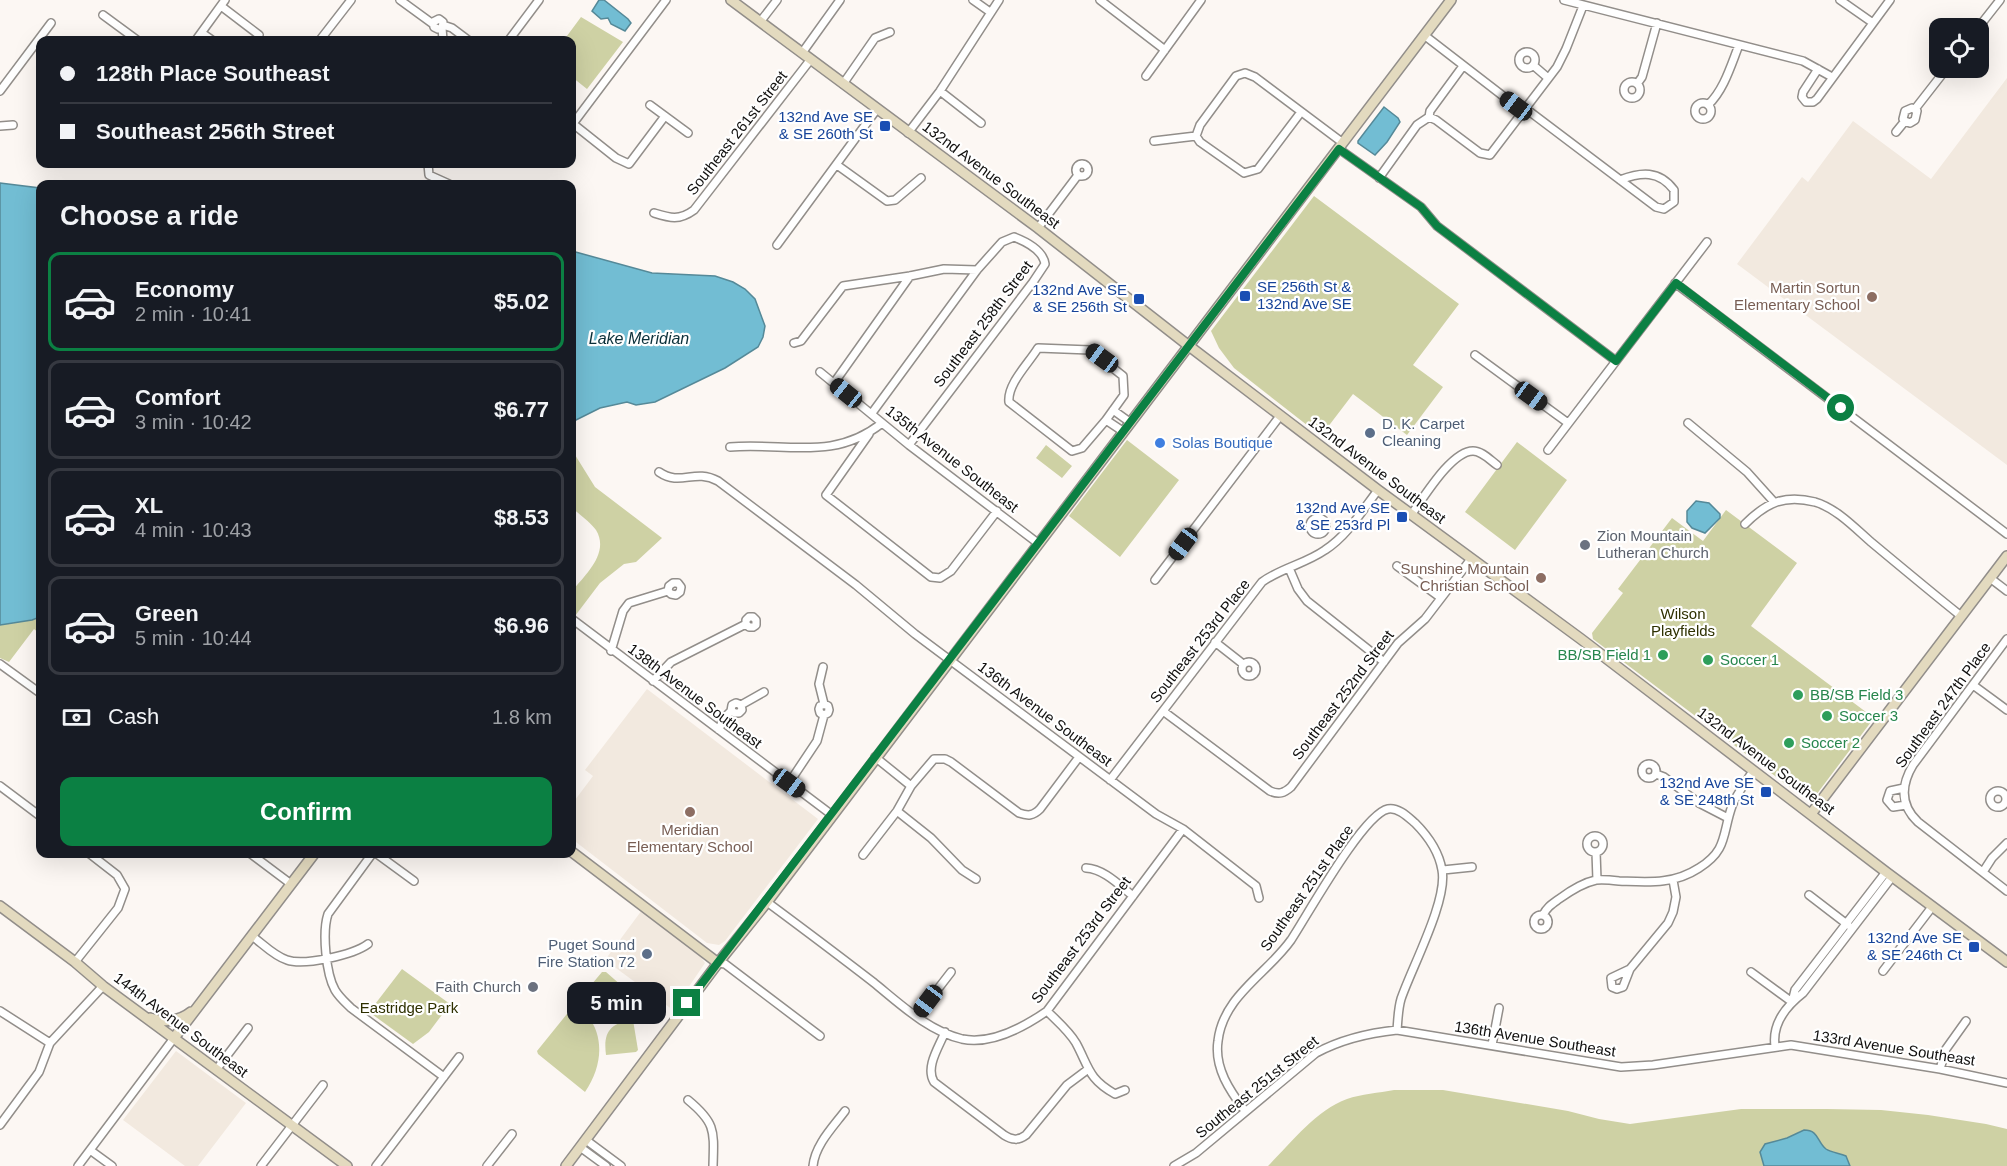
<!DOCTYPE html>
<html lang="en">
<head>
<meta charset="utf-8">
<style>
	:root { --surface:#171b24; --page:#20242c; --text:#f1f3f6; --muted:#9ea1a6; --line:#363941; --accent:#0b8043 }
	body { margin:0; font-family:Arial,sans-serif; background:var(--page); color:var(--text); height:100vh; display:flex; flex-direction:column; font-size:22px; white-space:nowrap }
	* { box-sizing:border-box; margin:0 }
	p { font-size:20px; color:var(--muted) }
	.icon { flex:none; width:33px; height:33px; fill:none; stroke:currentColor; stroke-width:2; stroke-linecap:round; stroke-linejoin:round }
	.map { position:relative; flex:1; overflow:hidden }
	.details { position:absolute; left:36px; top:180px; width:540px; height:678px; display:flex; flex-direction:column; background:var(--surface); border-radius:12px; box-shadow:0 6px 24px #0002 }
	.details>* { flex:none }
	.guide { position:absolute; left:36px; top:36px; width:540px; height:132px; border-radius:12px; box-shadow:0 6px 24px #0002; display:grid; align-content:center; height:132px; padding:0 24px; background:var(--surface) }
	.controls { position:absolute; left:1929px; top:18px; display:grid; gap:12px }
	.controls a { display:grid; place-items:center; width:60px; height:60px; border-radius:12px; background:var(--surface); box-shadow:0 6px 24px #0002; font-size:30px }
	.end { position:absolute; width:27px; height:27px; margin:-14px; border:8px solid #0b8043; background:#fff; box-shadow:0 0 0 3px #fff }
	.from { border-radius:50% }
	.bubble { position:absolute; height:42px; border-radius:12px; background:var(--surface); box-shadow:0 6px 24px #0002; font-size:20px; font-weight:700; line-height:42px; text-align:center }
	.car { position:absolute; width:18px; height:36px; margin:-18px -9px; border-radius:8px; box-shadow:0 0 4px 2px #0007; background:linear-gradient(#222 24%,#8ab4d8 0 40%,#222 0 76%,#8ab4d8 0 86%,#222 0) }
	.guide b { display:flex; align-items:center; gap:21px; height:57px; font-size:22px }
	.guide b+b { border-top:2px solid var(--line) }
	.guide i { width:15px; height:15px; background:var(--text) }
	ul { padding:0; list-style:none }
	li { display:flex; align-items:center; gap:18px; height:99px; margin:0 12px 9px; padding:0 12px; border:3px solid var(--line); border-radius:12px }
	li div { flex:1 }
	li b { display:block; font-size:22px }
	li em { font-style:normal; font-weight:700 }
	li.selected { border-color:var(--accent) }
	li>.icon { width:54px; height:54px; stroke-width:1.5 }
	h2 { padding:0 24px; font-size:27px; line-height:72px }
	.pay { display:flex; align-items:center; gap:15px; height:66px; padding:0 24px; font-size:22px }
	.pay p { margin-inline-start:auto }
	.cta { display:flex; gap:12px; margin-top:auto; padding:12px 24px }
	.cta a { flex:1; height:69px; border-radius:12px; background:var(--accent); color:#fff; font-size:24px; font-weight:700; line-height:69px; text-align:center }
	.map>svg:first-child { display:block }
	.built { fill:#f2e9df }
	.green { fill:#ced1a4 }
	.water { fill:#72bdd3; stroke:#558998; stroke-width:1.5 }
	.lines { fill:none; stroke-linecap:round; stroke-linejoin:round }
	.street-casing { stroke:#928e8a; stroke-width:10 }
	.secondary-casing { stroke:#928e8a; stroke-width:12 }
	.street { stroke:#fff; stroke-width:7 }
	.secondary { stroke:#e3dabf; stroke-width:9 }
	.route { stroke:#0b8043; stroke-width:8 }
	.transit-dot { fill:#1a4fb4; stroke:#fff; stroke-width:2 }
	.education-dot { fill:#8d6e63; stroke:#fff; stroke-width:2 }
	.service-dot { fill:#5c6f8a; stroke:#fff; stroke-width:2 }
	.shop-dot { fill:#3f7fe0; stroke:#fff; stroke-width:2 }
	.worship-dot { fill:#6b7280; stroke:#fff; stroke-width:2 }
	.leisure-dot { fill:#2e9e5b; stroke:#fff; stroke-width:2 }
	.labels { text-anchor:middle; stroke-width:4.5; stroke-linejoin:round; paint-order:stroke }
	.transit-label { font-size:15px; fill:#164399; stroke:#fff; text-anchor:end }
	.street-label { font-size:15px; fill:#11100f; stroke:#fff }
	.education-label { font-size:15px; fill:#785e54; stroke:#fff; text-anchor:end }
	.service-label { font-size:15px; fill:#4e5e75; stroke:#fff; text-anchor:start }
	.shop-label { font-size:15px; fill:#366cbe; stroke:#fff; text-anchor:start }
	.worship-label { font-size:15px; fill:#5b616d; stroke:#fff; text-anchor:start }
	.park-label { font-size:15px; fill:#2e3000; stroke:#fff }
	.leisure-label { font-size:15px; fill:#27864d; stroke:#fff; text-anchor:start }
	.water-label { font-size:16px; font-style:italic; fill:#0b303a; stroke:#fff }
</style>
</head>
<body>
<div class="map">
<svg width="2007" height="1166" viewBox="0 0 2007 1166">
	<rect width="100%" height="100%" fill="#fcf7f3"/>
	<!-- built -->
	<path class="built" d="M2007 78V465L1737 264 1802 177 1808 182 1853 121 1931 179Z
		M647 689 818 819 725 941 719 945 707 943 572 839V804L593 776 585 770Z
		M642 910 701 957 705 963 673 1010 605 960Z
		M176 1051 246 1103 198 1166H185L123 1120Z"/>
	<!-- green -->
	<path class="green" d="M581 17 623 42 587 89 572 77V40H564Z
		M1314 196 1459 304 1413 365 1443 387 1407 435 1353 394 1321 436 1234 368 1219 348 1211 331Z
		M1127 440 1179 480 1120 557 1069 516Z
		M1517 442 1567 480 1515 550 1465 512Z
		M1046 445 1072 466 1062 478 1036 458Z
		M572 450 595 487 662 538 636 562 624 564 600 583 575 616 572 613V591C585 575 610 553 596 530 590 522 579 514 572 508Z
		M1726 510 1797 563 1751 626 1874 718 1816 795 1809 798 1803 797 1593 639 1592 633 1623 593 1618 589 1672 518 1703 541Z
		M36 619 40 622V634L34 629 9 662 0 658V625Z
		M402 969 450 1004 429 1032 413 1044 369 1012Z
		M602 972H606L638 1000C611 1027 606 1024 576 1003Z
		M575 1004C606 1026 605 1063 585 1092L538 1054 537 1051Z
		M633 1020 638 1050 636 1052 606 1055C603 1032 610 1023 633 1020Z
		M1394 1090H1443L1568 1111 1599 1119 1630 1124 1741 1109H1827L1881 1110 1928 1115 1986 1124 2007 1129V1166H1268C1291 1143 1316 1110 1347 1099 1361 1094 1379 1093 1394 1090Z"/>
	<!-- water -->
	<path class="water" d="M599 0H604L628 19 631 23 625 31 611 24 608 18 601 19 592 11Z
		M1384 107 1398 118 1400 122 1387 142 1375 155 1358 143V141Z
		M0 183 40 188V617L32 620 0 625Z
		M572 251 652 273 715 276 733 282 745 289 755 299 765 326 763 337 758 347 725 368 655 402 636 405 627 402 600 408 572 422Z
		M1696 501 1709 503 1720 514V518L1705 533 1692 528 1687 522V511Z
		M1804 1130C1819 1130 1817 1142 1826 1149 1832 1153 1840 1153 1846 1156L1850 1166H1764L1760 1152 1765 1144 1787 1138Z"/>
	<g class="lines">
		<defs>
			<path id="street" d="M400 0 433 24
				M973 0 990 12
				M1100 0 1165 50
				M1564 0 1803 61 1832 77
				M1840 0 1873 23
				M221 6 259 35
				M103 15 137 40
				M760 22 777 0
				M443 25 452 28 468 40
				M442 28 438 29 434 27 433 22 439 19 443 22 442 28 443 40
				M1978 28 2000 0
				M202 33 212 40
				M1424 35 1516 106 1525 108 1656 207 1664 209 1674 202V190C1659 170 1641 172 1620 180
				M196 40 225 0
				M320 40 351 0
				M509 40 539 0
				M1519 60a8 8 0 1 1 16 0a8 8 0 1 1-16 0Z
				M802 53 840 0
				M1533 65 1548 78
				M1818 69 1803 92 1802 97 1806 102H1813L1817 99 1890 0
				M1146 76 1201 0
				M1624 90a8 8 0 1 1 16 0a8 8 0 1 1-16 0Z
				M843 84 875 38 890 32
				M1637 84 1642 77 1657 23
				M0 91 51 23
				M940 91 981 123
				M1695 111a8 8 0 1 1 16 0a8 8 0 1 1-16 0Z
				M650 105 688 133
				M1708 105C1724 90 1731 65 1739 45
				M1915 109 1947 68
				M1429 117 1436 120 1480 153 1490 155 1557 67 1566 49 1583 6
				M572 123 616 158 629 164 665 116
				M572 125 666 0
				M0 126 13 125
				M1896 132 1905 121 1903 119 1905 111 1912 108 1917 111 1915 120 1910 123 1905 121
				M908 133 940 91 999 0
				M1196 136 1200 125 1236 76 1245 73 1255 77 1343 143
				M1154 141 1196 136 1200 142 1244 173 1258 169 1301 112
				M1339 149 1421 207 1437 226 1616 361
				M428 164 429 175 449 184
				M1076 170a6 6 0 1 1 12 0a6 6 0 1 1-12 0Z
				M837 165 887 201 895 200 921 178
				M1379 178 1417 125 1429 117 1430 111 1463 66
				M654 213C670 218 679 221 694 210L811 59
				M1038 228 1078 175
				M777 245 877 109
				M1675 283 2007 534
				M794 343 801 341 843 286 910 276 944 269 977 270
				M1038 348 1090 350 1123 376 1124 395 1106 420 1082 448 1072 451 1009 402C1007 384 1029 363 1038 348Z
				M1475 355 1568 423
				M820 372 909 445 1039 544
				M834 383 910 276
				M1113 410 1131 423
				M872 413 977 270 1002 242 1014 237C1027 242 1043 251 1045 264L1033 282 909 445
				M1106 420 1124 432
				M1688 423 1747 472 1774 502
				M869 434 826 495 931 577 940 578 951 571 997 511
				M730 447C785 442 833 462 882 423
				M1548 450 1707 242
				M659 472C681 487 694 468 718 481L856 585 915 634 1156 814 1183 829 1256 886 1259 898
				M1411 515C1423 499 1451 451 1473 451 1482 451 1490 460 1497 465
				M1310 526a8 8 0 1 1 16 0a8 8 0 1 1-16 0Z
				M1745 524C1766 503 1784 494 1815 502 1836 508 1855 528 1871 542 1901 567 1931 592 1961 616
				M1397 566 1441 598
				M1289 568 1298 589 1307 601 1384 662
				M1990 578 2007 591
				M1155 580 1280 416
				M572 619 832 815
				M2007 639 1913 765C1901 785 1900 805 1918 822L2007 891
				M1215 642 1243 664
				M611 651 623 611 629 603 668 591 671 594 676 595 680 592 681 587 678 583H673L669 586 668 591
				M1242 669a7 7 0 1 1 14 0a7 7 0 1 1-14 0Z
				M0 664 40 693
				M823 667 819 684 824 704 828 706 829 710 828 713 824 715 820 713 819 709 820 706 824 704
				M653 681 671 662 746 624V620L749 617H753L756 620V625L753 627H749L746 624
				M1973 685 2007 710
				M741 705 764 692
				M1163 711 1270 791C1279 795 1284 793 1291 787L1398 643 1425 619 1471 559
				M719 730 723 719 731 711 732 705 736 703 741 705 742 710 739 713H735L731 711
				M875 757 911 786
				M1642 771a7 7 0 1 1 14 0a7 7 0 1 1-14 0Z
				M1656 774 1664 777 1699 803 1728 818
				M1110 780 1262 582C1281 568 1305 564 1325 550 1347 536 1362 511 1378 490
				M789 783 817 741 824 715
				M0 786 40 816
				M1904 788 1890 791 1887 800 1893 807 1906 805
				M1990 799a8 8 0 1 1 16 0a8 8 0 1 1-16 0Z
				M897 811 931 838 962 870 976 879
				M1587 844a8 8 0 1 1 16 0a8 8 0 1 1-16 0Z
				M1596 852 1597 880
				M251 854 291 884
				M372 854 328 914C322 932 326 974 335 990 339 997 345 1002 351 1008L444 1077
				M377 854 414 881
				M863 855 897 811 911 786 934 759H945L951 762 1019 813C1028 816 1033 816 1040 809L1079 757
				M1086 868C1104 869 1119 885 1133 896
				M1443 870 1472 867
				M1983 872 1992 858 2007 843
				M1809 895 1848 925
				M767 902C802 928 838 955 873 982 899 1003 928 1031 962 1039 991 1045 1024 1027 1047 1011L1183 829
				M1534 922a7 7 0 1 1 14 0a7 7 0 1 1-14 0Z
				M1543 915C1547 907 1552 904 1559 899 1570 891 1582 883 1596 880 1603 879 1611 880 1619 881 1647 882 1673 885 1699 868 1728 850 1722 834 1732 806 1737 793 1746 782 1753 771
				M252 936C263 944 274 956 287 960 304 966 353 955 368 944
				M75 962 118 908 125 889 117 875 90 854
				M718 963 725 964 820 1036
				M1630 969 1611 978 1612 987 1617 989 1623 987 1630 969 1668 923 1673 912 1676 897 1673 880
				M1883 971 1932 907
				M1751 972 1792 1002
				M1792 1002 1795 990 1886 872
				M0 1011 50 1043
				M1047 1011C1057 1021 1069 1031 1076 1043 1089 1067 1088 1079 1115 1094L1125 1090
				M917 1016 951 972
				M945 1032C939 1047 925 1067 934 1082L1004 1135C1012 1140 1018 1141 1026 1135L1067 1085 1087 1070
				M1492 1045 1499 1008
				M1775 1046C1772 1024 1785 1007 1803 993L1892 877
				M1940 1069 1946 1049 1966 1021
				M216 1070 248 1028
				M688 1100C716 1123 714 1131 713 1166
				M1245 1111C1230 1091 1214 1068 1218 1041 1223 996 1267 974 1291 940 1307 916 1363 814 1388 809 1398 807 1408 817 1415 823 1427 835 1439 852 1442 870 1448 900 1412 967 1401 999 1398 1009 1398 1020 1397 1030
				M0 1125 39 1072 50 1043 103 986
				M586 1140 621 1166
				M580 1147 606 1166
				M90 1150 112 1166
				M78 1166 174 1038
				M261 1166 323 1085
				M376 1166 459 1057
				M487 1166 512 1134
				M813 1166C815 1145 833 1127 845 1111
				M1174 1166 1196 1153 1316 1053C1342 1039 1368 1033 1397 1030L1621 1067 1653 1065 1791 1045 1940 1069 2007 1083"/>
			<path id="secondary" d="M731 0 1038 228 1189 346 1378 490 1581 639 1886 872 2007 962
				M1811 814 2007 556
				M572 852 718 963
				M0 906 75 962 103 986 347 1166
				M150 1018C164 1023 180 1021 191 1012
				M174 1038 314 854
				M566 1166 718 963 767 902 1451 0"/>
		</defs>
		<!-- street casing -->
		<use href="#street" class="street-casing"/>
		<!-- secondary casing -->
		<use href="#secondary" class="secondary-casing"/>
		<!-- street -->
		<use href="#street" class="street"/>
		<!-- secondary -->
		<use href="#secondary" class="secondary"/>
	</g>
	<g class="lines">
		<!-- route -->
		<path class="route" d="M687 1003 1339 149 1421 207 1437 226 1616 361 1676 283 1841 408"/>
	</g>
	<!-- markers -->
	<g class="transit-dot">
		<rect x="879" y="120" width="12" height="12" rx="3"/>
		<rect x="1239" y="290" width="12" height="12" rx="3"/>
		<rect x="1133" y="293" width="12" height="12" rx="3"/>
		<rect x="1396" y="511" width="12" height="12" rx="3"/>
		<rect x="1760" y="786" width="12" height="12" rx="3"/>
		<rect x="1968" y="941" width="12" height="12" rx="3"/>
	</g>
	<g class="education-dot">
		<circle cx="1872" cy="297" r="6"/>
		<circle cx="1541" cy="578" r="6"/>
		<circle cx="690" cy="812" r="6"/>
	</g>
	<g class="service-dot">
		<circle cx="1370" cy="433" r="6"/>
		<circle cx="647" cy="954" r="6"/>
	</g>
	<circle class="shop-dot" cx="1160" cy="443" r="6"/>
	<g class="worship-dot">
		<circle cx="1585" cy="545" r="6"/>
		<circle cx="533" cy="987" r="6"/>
	</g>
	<g class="leisure-dot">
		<circle cx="1663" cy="655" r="6"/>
		<circle cx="1708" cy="660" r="6"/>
		<circle cx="1798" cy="695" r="6"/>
		<circle cx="1827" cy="716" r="6"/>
		<circle cx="1789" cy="743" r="6"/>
	</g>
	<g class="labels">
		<!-- transit labels -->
		<g class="transit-label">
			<text x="873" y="122">132nd Ave SE<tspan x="873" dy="17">&amp; SE 260th St</tspan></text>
			<text x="1257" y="292" text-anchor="start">SE 256th St &amp;<tspan x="1257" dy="17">132nd Ave SE</tspan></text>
			<text x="1127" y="295">132nd Ave SE<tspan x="1127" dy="17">&amp; SE 256th St</tspan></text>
			<text x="1390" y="513">132nd Ave SE<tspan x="1390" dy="17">&amp; SE 253rd Pl</tspan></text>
			<text x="1754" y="788">132nd Ave SE<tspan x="1754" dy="17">&amp; SE 248th St</tspan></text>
			<text x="1962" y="943">132nd Ave SE<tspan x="1962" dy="17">&amp; SE 246th Ct</tspan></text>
		</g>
		<!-- street labels -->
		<g class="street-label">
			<text transform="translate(737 133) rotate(-52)" y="5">Southeast 261st Street</text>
			<text transform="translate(991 175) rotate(37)" y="5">132nd Avenue Southeast</text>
			<text transform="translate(983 324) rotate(-53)" y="5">Southeast 258th Street</text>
			<text transform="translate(952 459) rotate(38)" y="5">135th Avenue Southeast</text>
			<text transform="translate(1377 470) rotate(37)" y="5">132nd Avenue Southeast</text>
			<text transform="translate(1200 641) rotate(-52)" y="5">Southeast 253rd Place</text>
			<text transform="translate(1343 695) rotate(-53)" y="5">Southeast 252nd Street</text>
			<text transform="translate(695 696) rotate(37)" y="5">138th Avenue Southeast</text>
			<text transform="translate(1943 705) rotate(-54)" y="5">Southeast 247th Place</text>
			<text transform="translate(1045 714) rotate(37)" y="5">136th Avenue Southeast</text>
			<text transform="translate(1766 761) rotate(37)" y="5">132nd Avenue Southeast</text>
			<text transform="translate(1307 888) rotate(-55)" y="5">Southeast 251st Place</text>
			<text transform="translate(1081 940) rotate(-53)" y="5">Southeast 253rd Street</text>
			<text transform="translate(181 1025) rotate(37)" y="5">144th Avenue Southeast</text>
			<text transform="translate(1535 1039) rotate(9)" y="5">136th Avenue Southeast</text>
			<text transform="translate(1894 1048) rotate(9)" y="5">133rd Avenue Southeast</text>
			<text transform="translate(1257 1087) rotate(-39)" y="5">Southeast 251st Street</text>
		</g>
		<!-- education labels -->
		<g class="education-label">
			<text x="1860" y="293">Martin Sortun<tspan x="1860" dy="17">Elementary School</tspan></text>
			<text x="1529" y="574">Sunshine Mountain<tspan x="1529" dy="17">Christian School</tspan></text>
			<text x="690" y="835" text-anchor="middle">Meridian<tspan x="690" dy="17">Elementary School</tspan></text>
		</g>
		<!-- service labels -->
		<g class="service-label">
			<text x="1382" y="429">D. K. Carpet<tspan x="1382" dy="17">Cleaning</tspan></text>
			<text x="635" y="950" text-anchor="end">Puget Sound<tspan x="635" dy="17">Fire Station 72</tspan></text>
		</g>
		<!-- shop labels -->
		<g class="shop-label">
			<text x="1172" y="448">Solas Boutique</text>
		</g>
		<!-- worship labels -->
		<g class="worship-label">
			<text x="1597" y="541">Zion Mountain<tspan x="1597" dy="17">Lutheran Church</tspan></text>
			<text x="521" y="992" text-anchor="end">Faith Church</text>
		</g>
		<!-- park labels -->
		<g class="park-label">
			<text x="1683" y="619">Wilson<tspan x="1683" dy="17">Playfields</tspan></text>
			<text x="409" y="1013">Eastridge Park</text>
		</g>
		<!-- leisure labels -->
		<g class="leisure-label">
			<text x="1651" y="660" text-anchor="end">BB/SB Field 1</text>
			<text x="1720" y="665">Soccer 1</text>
			<text x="1810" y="700">BB/SB Field 3</text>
			<text x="1839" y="721">Soccer 3</text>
			<text x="1801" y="748">Soccer 2</text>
		</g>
		<!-- water labels -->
		<g class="water-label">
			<text x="639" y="344">Lake Meridian</text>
		</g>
	</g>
</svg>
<div class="controls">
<a><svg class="icon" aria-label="locate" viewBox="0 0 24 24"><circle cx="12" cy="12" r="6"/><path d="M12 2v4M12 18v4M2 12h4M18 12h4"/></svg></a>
</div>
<i class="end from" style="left:1841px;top:408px"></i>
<i class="end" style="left:687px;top:1003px"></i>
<div class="bubble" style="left:567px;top:982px;width:99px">5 min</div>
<i class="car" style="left:1516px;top:106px;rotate:307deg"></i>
<i class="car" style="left:1102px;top:358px;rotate:306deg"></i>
<i class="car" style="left:846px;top:393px;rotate:309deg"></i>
<i class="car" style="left:1531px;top:396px;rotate:126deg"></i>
<i class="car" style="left:1183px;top:544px;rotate:217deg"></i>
<i class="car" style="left:789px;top:783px;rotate:126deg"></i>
<i class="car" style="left:928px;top:1001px;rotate:217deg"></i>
<div class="guide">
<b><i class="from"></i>128th Place Southeast</b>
<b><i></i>Southeast 256th Street</b>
</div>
<section class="details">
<h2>Choose a ride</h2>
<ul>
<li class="selected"><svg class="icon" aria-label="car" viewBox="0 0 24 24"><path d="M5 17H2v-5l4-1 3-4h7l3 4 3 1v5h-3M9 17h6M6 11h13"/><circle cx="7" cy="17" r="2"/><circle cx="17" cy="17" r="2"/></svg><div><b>Economy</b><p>2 min · 10:41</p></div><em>$5.02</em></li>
<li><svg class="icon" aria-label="car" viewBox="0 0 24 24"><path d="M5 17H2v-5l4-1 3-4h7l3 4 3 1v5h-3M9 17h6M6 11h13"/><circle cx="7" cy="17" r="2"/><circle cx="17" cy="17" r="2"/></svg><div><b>Comfort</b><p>3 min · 10:42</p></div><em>$6.77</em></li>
<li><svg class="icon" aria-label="car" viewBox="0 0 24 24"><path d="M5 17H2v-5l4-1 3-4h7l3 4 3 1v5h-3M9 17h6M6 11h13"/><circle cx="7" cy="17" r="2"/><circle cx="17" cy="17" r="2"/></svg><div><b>XL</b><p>4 min · 10:43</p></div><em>$8.53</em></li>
<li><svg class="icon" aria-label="car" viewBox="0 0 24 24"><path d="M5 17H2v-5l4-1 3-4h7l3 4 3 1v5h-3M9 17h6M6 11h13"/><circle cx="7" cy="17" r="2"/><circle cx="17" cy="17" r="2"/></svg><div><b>Green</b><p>5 min · 10:44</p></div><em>$6.96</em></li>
</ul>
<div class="pay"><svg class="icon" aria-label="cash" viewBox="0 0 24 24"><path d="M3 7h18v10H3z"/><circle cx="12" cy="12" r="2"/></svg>Cash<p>1.8 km</p></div>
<div class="cta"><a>Confirm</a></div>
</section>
</div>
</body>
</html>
